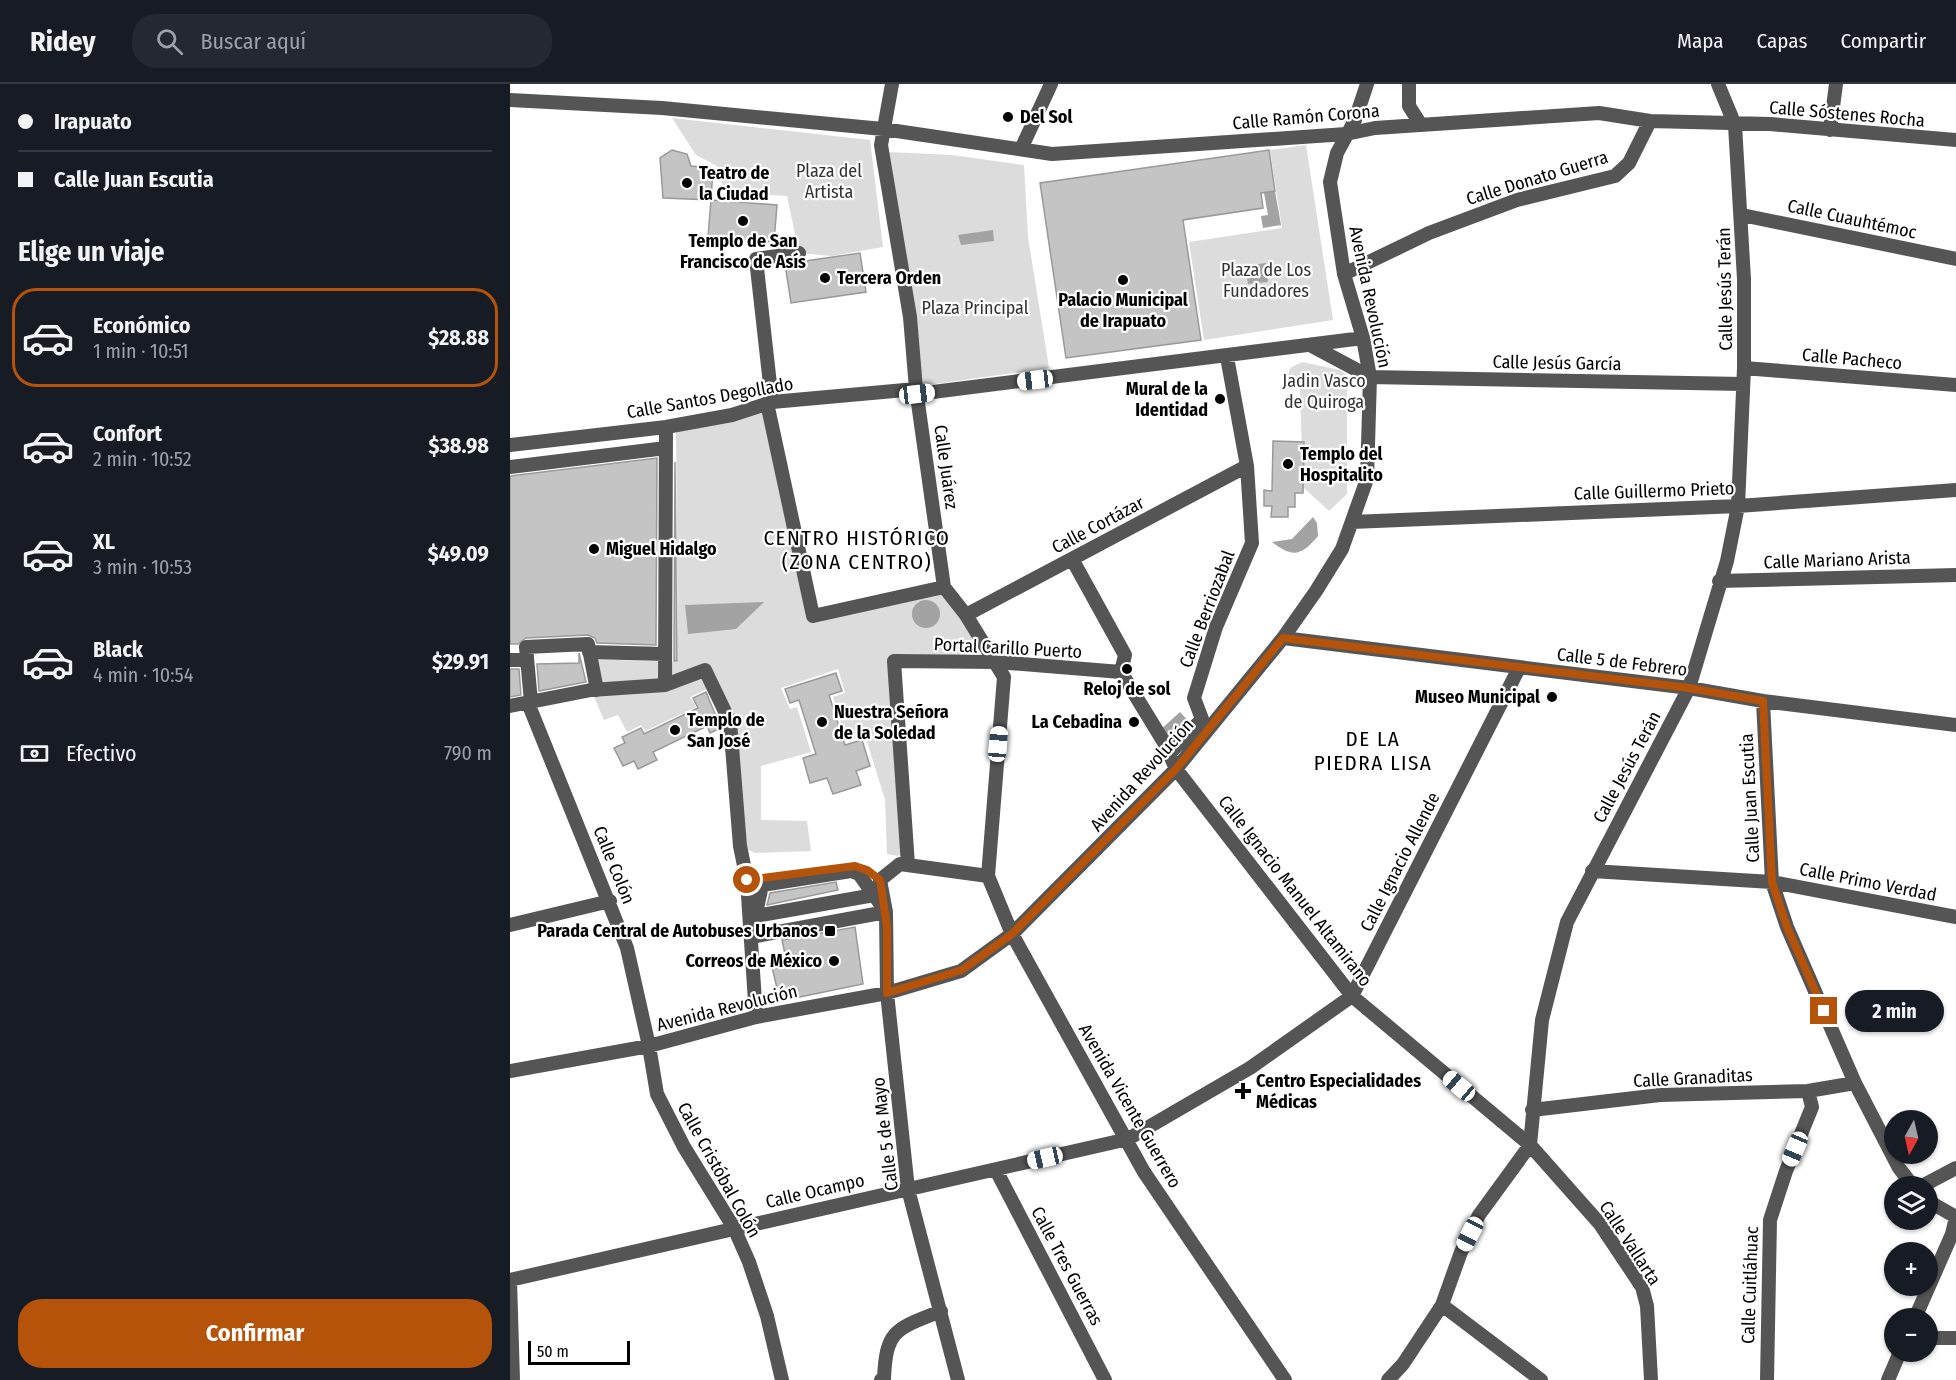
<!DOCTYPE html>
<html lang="es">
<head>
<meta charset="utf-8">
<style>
	:root { --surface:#171b24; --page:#242831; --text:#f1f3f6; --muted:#9ea1a6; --line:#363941; --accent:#b45309 }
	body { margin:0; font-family:"Fira Sans Condensed",sans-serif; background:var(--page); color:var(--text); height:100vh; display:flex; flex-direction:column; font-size:22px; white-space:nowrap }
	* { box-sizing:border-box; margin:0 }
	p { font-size:20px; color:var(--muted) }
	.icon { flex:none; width:33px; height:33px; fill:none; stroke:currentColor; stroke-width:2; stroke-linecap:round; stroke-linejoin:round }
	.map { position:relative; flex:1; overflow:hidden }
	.side { display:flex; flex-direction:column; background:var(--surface); width:510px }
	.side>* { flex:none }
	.hud { display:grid; align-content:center; height:132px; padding:0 18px; background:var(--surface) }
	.needle { width:39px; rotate:188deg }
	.buttons { position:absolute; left:1374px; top:1026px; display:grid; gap:12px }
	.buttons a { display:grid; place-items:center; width:54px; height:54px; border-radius:50%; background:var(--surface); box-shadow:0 2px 4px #0004; font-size:30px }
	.scale { position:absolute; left:18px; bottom:15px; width:102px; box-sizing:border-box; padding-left:6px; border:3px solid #000; border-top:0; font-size:16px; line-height:21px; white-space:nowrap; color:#000; -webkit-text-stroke:4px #fff; paint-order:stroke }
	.end { position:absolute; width:27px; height:27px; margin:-14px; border:8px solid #b45309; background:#fff; box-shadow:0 0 0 3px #fff }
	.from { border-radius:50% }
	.bubble { position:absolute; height:42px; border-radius:21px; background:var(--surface); box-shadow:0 2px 4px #0004; font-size:20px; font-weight:700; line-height:42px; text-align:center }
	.car { position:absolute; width:18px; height:36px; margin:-18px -9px; border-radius:8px; box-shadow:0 0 4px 2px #0007; background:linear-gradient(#fff 24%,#345 0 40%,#fff 0 76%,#345 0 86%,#fff 0) }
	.hud b { display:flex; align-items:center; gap:21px; height:57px; font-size:22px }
	.hud b+b { border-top:2px solid var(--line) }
	.hud i { width:15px; height:15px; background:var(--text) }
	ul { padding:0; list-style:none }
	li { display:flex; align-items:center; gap:18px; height:99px; margin:0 12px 9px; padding:0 6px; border:3px solid transparent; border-radius:24px }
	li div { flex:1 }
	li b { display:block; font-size:22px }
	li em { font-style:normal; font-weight:700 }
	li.current { border-color:var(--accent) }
	li>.icon { width:54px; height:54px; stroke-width:1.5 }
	h2 { padding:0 18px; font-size:27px; line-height:72px }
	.pay { display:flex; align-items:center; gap:15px; height:66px; padding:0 18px; font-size:22px }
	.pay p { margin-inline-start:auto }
	.cta { display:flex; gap:12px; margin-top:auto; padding:12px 18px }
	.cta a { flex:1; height:69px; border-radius:24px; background:var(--accent); color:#fff; font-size:24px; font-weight:700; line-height:69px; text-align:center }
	header { display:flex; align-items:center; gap:36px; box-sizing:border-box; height:84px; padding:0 30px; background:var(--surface); border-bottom:2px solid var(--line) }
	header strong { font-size:28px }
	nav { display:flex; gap:33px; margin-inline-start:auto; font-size:21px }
	.search { width:420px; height:54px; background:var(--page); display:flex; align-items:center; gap:15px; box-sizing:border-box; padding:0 21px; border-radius:24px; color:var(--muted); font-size:22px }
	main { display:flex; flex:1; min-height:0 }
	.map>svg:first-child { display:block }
	.green { fill:#dcdcdc; fill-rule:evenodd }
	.water { fill:#a3a3a3 }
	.building { fill:#c4c4c4; stroke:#999; stroke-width:1.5 }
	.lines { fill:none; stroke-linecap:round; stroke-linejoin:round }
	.minor { stroke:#555; stroke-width:14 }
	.route { stroke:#b45309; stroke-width:8 }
	.poi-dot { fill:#000; stroke:#fff; stroke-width:2 }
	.labels { text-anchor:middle; stroke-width:4.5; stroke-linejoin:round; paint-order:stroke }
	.street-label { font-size:18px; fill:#000; stroke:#fff }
	.poi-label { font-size:18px; font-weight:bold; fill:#000; stroke:#fff; text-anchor:start }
	.park-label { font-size:18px; fill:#333; stroke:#fff }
	.quarter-label { font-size:21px; letter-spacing:1.5px; fill:#000; stroke:#fff }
</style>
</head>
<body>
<header>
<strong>Ridey</strong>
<div class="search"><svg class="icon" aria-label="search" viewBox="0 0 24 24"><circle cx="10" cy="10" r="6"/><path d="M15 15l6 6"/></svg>Buscar aquí</div>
<nav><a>Mapa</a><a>Capas</a><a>Compartir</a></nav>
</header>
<main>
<section class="side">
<div class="hud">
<b><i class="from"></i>Irapuato</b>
<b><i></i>Calle Juan Escutia</b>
</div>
<h2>Elige un viaje</h2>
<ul>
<li class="current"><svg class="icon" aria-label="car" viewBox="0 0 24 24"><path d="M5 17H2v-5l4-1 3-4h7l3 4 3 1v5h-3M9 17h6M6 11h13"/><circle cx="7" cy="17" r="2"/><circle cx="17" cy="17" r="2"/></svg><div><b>Económico</b><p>1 min · 10:51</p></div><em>$28.88</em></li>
<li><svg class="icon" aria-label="car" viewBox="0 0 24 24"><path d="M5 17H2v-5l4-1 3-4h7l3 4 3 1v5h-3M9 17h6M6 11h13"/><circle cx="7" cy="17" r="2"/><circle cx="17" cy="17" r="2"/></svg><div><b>Confort</b><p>2 min · 10:52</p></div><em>$38.98</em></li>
<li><svg class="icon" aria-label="car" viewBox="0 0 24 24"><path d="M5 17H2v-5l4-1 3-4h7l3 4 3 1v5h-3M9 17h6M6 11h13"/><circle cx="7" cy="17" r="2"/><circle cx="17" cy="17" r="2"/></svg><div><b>XL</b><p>3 min · 10:53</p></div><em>$49.09</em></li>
<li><svg class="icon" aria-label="car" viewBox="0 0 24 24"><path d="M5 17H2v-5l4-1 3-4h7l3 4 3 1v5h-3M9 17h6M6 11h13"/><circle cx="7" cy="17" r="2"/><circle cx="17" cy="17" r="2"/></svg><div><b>Black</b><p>4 min · 10:54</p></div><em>$29.91</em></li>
</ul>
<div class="pay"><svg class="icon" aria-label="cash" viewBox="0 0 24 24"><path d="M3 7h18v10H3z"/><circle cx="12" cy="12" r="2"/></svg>Efectivo<p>790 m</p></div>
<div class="cta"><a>Confirmar</a></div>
</section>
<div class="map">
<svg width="1446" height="1296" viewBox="0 0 1446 1296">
	<rect width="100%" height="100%" fill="#fff"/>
	<!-- green -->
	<path class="green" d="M162 34 360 56 373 163 321 172 289 169 277 112 215 108 207 82 186 71Z
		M796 61 823 236 694 256 679 158 772 144 760 66Z
		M378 68 442 71 514 81 518 153 539 284 411 302Z
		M792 278 830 286 837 291V410L819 427 793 403 790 305 777 295 780 284Z
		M254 327 296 534 428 507 456 538 469 574 384 578 394 768 388 772 377 770 375 716 355 651 337 657 323 613 335 609 328 585 271 604 280 625 287 623 301 668 251 682V736L297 737 301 767 245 769 230 762 218 642 197 605 180 613 186 623 135 647 131 641 117 648 108 631 94 636 81 606 78 575 168 578 166 344ZM417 516 425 520V540L416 543 403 525 408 518Z"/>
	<!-- water -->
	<path class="water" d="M765 107 771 141 753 144 751 132 758 131 754 109Z
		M483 146 484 157 451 161 448 151Z
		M756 179 758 198 738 200 735 182Z
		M803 433 807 439 808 452C791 472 783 474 762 458L782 455Z
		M402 530a14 14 0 1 1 28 0a14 14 0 1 1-28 0Z
		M254 518 226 545 178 550 175 521Z
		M670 628 681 640 662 658 650 646Z"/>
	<!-- building -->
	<path class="building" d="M162 66 177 70 181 82 203 84 201 116 153 114 150 74Z
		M759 66 765 107 751 109 753 124 673 136 691 256 556 274 530 99Z
		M201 116 267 121 264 158 198 153Z
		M350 169 356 208 281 219 275 180Z
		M763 357 794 358 793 409H785V423H778V433H761L762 422H754V406L762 407Z
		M147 374 146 561 87 559 85 554 78 551 16 554 8 560H0V392Z
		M165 378 167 577H164Z
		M69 569 76 598 29 607 27 580 69 579Z
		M0 585H9L11 611 0 613Z
		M326 589 332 607 319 611 335 661 352 656 360 682 346 687 351 701 323 710 317 694 300 699 293 674 306 670 289 616 280 619 275 605Z
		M196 608 211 644 200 649 197 642 143 668 147 676 128 685 124 677 113 682 104 664 115 659 112 653 131 644 134 650 188 624 183 614Z
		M326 798 328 806 257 821 260 809Z
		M345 843 353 900 270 917 261 879 276 875 272 856Z"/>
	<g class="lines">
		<!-- minor -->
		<path class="minor" d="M382 0 371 61 400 233 406 305 434 503 456 531 494 593 478 792 502 850 634 1088 775 1296
			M899 0V22L911 41
			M0 16 152 24 373 45 542 70 836 50 865 44 1089 29 1140 37 1260 40 1446 56
			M1320 46 1326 0
			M511 65 541 0
			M1232 131 1446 175
			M834 190 919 149 1007 116 1105 92 1119 79 1140 37
			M802 262 860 293 1233 300
			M1234 284 1446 301
			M407 310 853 254
			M262 318 246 175 289 169
			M257 319 303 532 434 503
			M0 361 156 343 222 331 262 318 406 305
			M0 383 156 364
			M842 438 1228 422 1446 406
			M562 475 615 571 611 588 655 660 666 685 842 912 1020 1061 1090 1140 1132 1203 1137 1222 1141 1296
			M1209 497 1446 491
			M456 531 737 382
			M773 554 1179 604 1253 617 1446 641
			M79 568 155 570
			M0 576H17
			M155 601 156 343
			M1253 617 1262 798 1277 843 1345 999 1389 1084 1403 1102
			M21 618 16 563 78 560 87 606
			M18 619 117 864 139 962 147 1010 174 1063 224 1144 239 1178 257 1232 272 1296
			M0 622 81 606 155 601 195 586 220 638 230 762 237 796 246 933
			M659 670 692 635 684 614 706 543 742 459 737 382 717 273
			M398 781 384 577 486 578 611 588
			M341 787 349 790 376 828 241 853 252 801Z
			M1082 787 1262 798 1446 833
			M370 796 376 828 377 909 398 1105 448 1296
			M370 796 390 780 478 792
			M246 832 364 811
			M0 841 100 817
			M0 987 139 962 246 933 377 909 451 887 502 850 666 685 773 554 806 507 832 465 857 395 860 293 853 254 834 190 820 98 827 69 845 36 857 0
			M1022 1026 1150 1011 1298 1007 1345 999
			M486 1086 595 1296
			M1412 1102 1446 1084
			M1418 1117 1446 1133
			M932 1221 1031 1296
			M1405 1234 1442 1150 1446 1133
			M1418 1254H1446
			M3 1296 0 1196 618 1055 740 984 842 912 1009 584
			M371 1296 374 1295C376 1245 386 1245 431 1227
			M878 1296 893 1280 932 1221 951 1168 969 1131 1020 1061 1032 936 1057 838 1179 604 1217 477 1228 422 1234 284V195L1225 41 1208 0
			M1257 1296 1260 1136 1276 1087 1302 1023 1298 1007
			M1378 1296 1390 1268"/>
	</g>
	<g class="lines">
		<!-- route -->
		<path class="route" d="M237 796 345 782 357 786 370 796 377 843V909L452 886 502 850 666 685 773 554 1179 604 1253 617 1262 798 1277 843 1314 927"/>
	</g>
	<!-- markers -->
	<g class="poi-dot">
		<circle cx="498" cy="33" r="6"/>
		<circle cx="177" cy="99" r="6"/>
		<circle cx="233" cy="137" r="6"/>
		<circle cx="315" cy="194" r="6"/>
		<circle cx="613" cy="196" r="6"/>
		<circle cx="710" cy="315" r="6"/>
		<circle cx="778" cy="380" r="6"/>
		<circle cx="84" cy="465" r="6"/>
		<circle cx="617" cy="585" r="6"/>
		<circle cx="1042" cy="613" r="6"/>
		<circle cx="312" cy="638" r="6"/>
		<circle cx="624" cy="638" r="6"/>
		<circle cx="165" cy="646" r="6"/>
		<rect x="314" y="841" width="12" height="12" rx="3"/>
		<circle cx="324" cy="877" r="6"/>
		<path d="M730 998h6v6h6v6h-6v6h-6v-6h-6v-6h6z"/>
	</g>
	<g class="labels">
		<!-- street labels -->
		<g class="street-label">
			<text transform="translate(1337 30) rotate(5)" y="6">Calle Sóstenes Rocha</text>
			<text transform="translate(796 33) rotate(-5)" y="6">Calle Ramón Corona</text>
			<text transform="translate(1027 94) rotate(-17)" y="6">Calle Donato Guerra</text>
			<text transform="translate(1342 135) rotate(12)" y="6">Calle Cuauhtémoc</text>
			<text transform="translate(1215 205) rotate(-91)" y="6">Calle Jesús Terán</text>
			<text transform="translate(860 213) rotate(78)" y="6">Avenida Revolución</text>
			<text transform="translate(1342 275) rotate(5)" y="6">Calle Pacheco</text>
			<text transform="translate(1047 279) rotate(1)" y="6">Calle Jesús García</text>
			<text transform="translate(200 314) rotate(-10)" y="6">Calle Santos Degollado</text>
			<text transform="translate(436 383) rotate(82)" y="6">Calle Juárez</text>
			<text transform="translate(1144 407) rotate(-2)" y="6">Calle Guillermo Prieto</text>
			<text transform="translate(588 441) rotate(-28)" y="6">Calle Cortázar</text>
			<text transform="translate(1327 476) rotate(-2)" y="6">Calle Mariano Arista</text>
			<text transform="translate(697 525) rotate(-69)" y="6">Calle Berriozabal</text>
			<text transform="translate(498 564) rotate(3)" y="6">Portal Carillo Puerto</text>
			<text transform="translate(1112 578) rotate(7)" y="6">Calle 5 de Febrero</text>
			<text transform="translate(1117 683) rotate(-62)" y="6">Calle Jesús Terán</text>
			<text transform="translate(632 691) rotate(-48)" y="6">Avenida Revolución</text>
			<text transform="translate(1240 714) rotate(-93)" y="6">Calle Juan Escutia</text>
			<text transform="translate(890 778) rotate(-63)" y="6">Calle Ignacio Allende</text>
			<text transform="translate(104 781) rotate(68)" y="6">Calle Colón</text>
			<text transform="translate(1358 798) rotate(11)" y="6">Calle Primo Verdad</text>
			<text transform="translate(785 807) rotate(52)" y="6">Calle Ignacio Manuel Altamirano</text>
			<text transform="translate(217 924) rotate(-14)" y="6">Avenida Revolución</text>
			<text transform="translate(1183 994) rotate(-3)" y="6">Calle Granaditas</text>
			<text transform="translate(620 1022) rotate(60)" y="6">Avenida Vicente Guerrero</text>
			<text transform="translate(375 1050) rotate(-97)" y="6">Calle 5 de Mayo</text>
			<text transform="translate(209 1086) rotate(61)" y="6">Calle Cristóbal Colón</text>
			<text transform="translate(305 1107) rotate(-13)" y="6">Calle Ocampo</text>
			<text transform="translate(1120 1159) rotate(57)" y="6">Calle Vallarta</text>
			<text transform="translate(557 1182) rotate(62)" y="6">Calle Tres Guerras</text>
			<text transform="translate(1240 1201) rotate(-88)" y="6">Calle Cuitláhuac</text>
		</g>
		<!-- poi labels -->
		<g class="poi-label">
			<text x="510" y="39">Del Sol</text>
			<text x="189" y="95">Teatro de<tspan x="189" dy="21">la Ciudad</tspan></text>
			<text x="233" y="163" text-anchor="middle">Templo de San<tspan x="233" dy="21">Francisco de Asís</tspan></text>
			<text x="327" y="200">Tercera Orden</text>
			<text x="613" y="222" text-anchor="middle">Palacio Municipal<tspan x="613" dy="21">de Irapuato</tspan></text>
			<text x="698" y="311" text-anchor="end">Mural de la<tspan x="698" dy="21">Identidad</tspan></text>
			<text x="790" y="376">Templo del<tspan x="790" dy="21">Hospitalito</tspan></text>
			<text x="96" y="471">Miguel Hidalgo</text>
			<text x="617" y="611" text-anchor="middle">Reloj de sol</text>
			<text x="1030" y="619" text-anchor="end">Museo Municipal</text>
			<text x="324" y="634">Nuestra Señora<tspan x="324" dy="21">de la Soledad</tspan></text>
			<text x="177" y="642">Templo de<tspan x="177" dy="21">San José</tspan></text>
			<text x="612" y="644" text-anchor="end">La Cebadina</text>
			<text x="308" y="853" text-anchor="end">Parada Central de Autobuses Urbanos</text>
			<text x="312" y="883" text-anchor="end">Correos de México</text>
			<text x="746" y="1003">Centro Especialidades<tspan x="746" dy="21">Médicas</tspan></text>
		</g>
		<!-- park labels -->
		<g class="park-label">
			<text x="319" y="93">Plaza del<tspan x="319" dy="21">Artista</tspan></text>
			<text x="756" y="192">Plaza de Los<tspan x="756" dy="21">Fundadores</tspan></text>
			<text x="465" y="230">Plaza Principal</text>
			<text x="814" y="303">Jadin Vasco<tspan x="814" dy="21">de Quiroga</tspan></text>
		</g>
		<!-- quarter labels -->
		<g class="quarter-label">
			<text x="347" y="461">CENTRO HISTÓRICO<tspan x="347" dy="24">(ZONA CENTRO)</tspan></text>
			<text x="863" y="662">DE LA<tspan x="863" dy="24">PIEDRA LISA</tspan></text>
		</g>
	</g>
</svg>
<div class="buttons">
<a><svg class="needle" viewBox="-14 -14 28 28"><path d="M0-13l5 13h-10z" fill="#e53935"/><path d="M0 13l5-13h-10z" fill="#9ea1a6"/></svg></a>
<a><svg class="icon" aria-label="layers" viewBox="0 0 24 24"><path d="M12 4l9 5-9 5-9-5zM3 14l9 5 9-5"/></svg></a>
<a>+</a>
<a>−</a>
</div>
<div class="scale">50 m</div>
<i class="end from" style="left:237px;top:796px"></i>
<i class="end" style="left:1314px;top:927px"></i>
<div class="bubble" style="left:1335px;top:906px;width:99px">2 min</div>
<i class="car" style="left:525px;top:296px;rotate:263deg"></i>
<i class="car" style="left:407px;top:310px;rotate:83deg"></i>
<i class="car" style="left:488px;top:660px;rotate:5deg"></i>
<i class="car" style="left:949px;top:1002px;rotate:310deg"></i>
<i class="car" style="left:1285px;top:1065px;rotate:203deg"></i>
<i class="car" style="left:535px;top:1074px;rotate:257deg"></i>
<i class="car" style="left:960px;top:1150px;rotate:207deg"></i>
</div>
</main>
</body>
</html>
